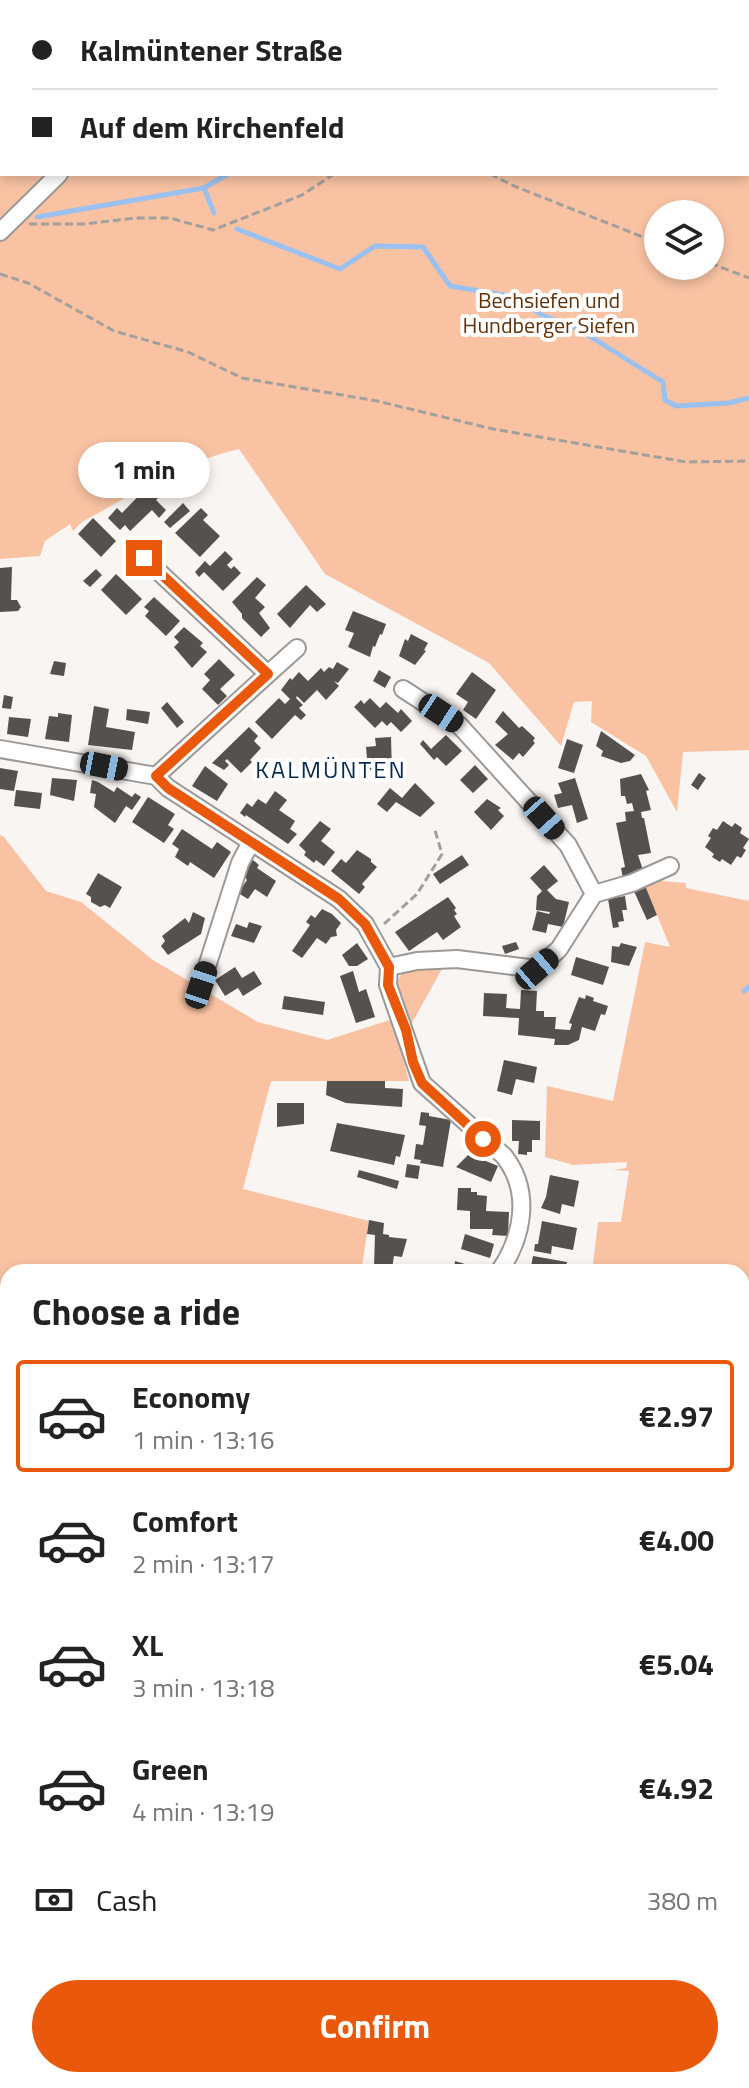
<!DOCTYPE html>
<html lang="en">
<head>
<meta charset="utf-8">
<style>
	:root { --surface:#fff; --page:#f2f2f2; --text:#222; --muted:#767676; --line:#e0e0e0; --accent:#ea580c }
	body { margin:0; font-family:"Titillium Web",sans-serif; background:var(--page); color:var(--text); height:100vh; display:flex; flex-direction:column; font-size:30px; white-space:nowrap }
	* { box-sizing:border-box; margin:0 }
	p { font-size:26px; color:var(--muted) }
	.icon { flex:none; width:44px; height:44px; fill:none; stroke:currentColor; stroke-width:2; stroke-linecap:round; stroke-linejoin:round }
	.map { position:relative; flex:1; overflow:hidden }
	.drawer { position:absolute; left:0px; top:1264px; width:750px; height:824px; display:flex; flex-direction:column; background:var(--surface); border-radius:24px 24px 0 0; box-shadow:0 4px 12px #0003 }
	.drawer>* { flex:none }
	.top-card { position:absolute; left:0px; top:0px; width:750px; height:176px; box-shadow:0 4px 12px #0003; display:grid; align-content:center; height:176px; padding:0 32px; background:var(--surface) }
	.buttons { position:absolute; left:644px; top:200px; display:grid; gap:16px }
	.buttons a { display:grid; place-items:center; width:80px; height:80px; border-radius:50%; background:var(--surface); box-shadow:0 4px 12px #0003; font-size:40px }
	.end { position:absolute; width:36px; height:36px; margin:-18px; border:10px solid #ea580c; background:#fff; box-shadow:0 0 0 4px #fff }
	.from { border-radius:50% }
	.bubble { position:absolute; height:56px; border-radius:28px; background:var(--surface); box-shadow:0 4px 12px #0003; font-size:26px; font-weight:700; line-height:56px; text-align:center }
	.car { position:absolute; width:24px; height:48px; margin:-24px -12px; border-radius:10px; box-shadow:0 0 6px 2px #0007; background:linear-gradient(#222 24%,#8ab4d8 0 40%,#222 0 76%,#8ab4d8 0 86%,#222 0) }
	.top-card b { display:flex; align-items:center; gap:28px; height:76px; font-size:30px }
	.top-card b+b { border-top:2px solid var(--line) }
	.top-card i { width:20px; height:20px; background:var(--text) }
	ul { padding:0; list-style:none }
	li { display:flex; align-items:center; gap:24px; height:112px; margin:0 16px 12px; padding:0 16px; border:4px solid transparent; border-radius:8px }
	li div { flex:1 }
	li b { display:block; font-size:30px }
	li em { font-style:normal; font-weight:700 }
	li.active { border-color:var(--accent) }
	li>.icon { width:72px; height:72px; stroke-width:1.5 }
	h2 { padding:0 32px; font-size:36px; line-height:96px }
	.pay { display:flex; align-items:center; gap:20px; height:88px; padding:0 32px; font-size:30px }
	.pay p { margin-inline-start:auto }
	.cta { display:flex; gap:16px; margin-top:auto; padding:16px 32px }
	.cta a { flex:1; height:92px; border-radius:48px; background:var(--accent); color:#fff; font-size:32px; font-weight:700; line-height:92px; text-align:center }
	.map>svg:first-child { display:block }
	.green { fill:#f9c3a3; fill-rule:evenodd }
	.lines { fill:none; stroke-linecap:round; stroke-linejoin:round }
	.stream { stroke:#9ac1f0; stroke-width:5 }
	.building { fill:#55514f }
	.minor-casing { stroke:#9c9896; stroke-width:20 }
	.path { stroke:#a29f9d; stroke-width:3; stroke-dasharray:8 4; stroke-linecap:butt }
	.minor { stroke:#fff; stroke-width:16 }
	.route { stroke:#ea580c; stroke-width:10 }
	.labels { text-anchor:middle; stroke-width:8; stroke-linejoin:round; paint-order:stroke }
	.park-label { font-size:22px; fill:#633109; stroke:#fff }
	.neighbourhood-label { font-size:24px; letter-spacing:2px; fill:#062a50; stroke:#fff }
</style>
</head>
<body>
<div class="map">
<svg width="749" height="2088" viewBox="0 0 749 2088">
	<rect width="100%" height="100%" fill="#f9f5f2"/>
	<!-- green -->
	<path class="green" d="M0 0H219L2 2V174H51L62 179 67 174H748V2H235L749 0V750L683 752 677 812 646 756 591 722 592 701 574 702 561 746 489 663 325 574 239 449C183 462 132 495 82 522L73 531 70 524 45 541 40 556 0 559ZM658 214H710V266H658Z
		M0 835 4 837 46 891 81 902 153 960 258 1022 327 1040 393 1019 409 1081H271L243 1189 369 1221 361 1272H8V2080H179L163 2088H0Z
		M650 880 686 883V888L749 901V1404L742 1403V1272H592L598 1222H621L629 1171 613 1170 626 1168 627 1162 573 1165 545 1157 547 1086 613 1101 645 942 670 947 644 883Z
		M443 967 411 1025C404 1007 387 985 406 970Z
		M742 1785 749 1788V2043H742Z"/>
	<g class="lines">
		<!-- stream -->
		<path class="stream" d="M447 2 448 0
			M204 188 228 174
			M37 217 204 188 214 213
			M237 229 340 269 375 246 423 247 450 286 515 297 542 315 578 329 663 382 665 400 676 406 729 403 749 398
			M744 991 749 987
			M0 1935 8 1936
			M742 1998 749 1999"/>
	</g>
	<!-- building -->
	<path class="building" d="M156 478 167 489 156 500 166 510 159 518 152 510 130 531 125 525 120 530 108 518 117 508 122 513Z
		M183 503 190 511 170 528 164 522Z
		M201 508 208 515 203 520 220 536 200 557 175 533Z
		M93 518 116 541 101 557 78 534Z
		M225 551 233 559 227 565 231 569 234 566 241 573 223 591 204 572 199 577 195 572 205 561 210 566Z
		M12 567 11 600H17L21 607 18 611 0 612V568Z
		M96 569 102 575 90 587 83 581Z
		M116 574 142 599 126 615 101 590Z
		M257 577 266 585 255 598 265 607 259 613 270 628 261 637 242 618V614L232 602Z
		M306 585 326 604 317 612 310 605 290 628 277 614Z
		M154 597 180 621 166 636 145 616 149 611 144 607Z
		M353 611 386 624 382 635 380 634 375 647 373 646 370 657 348 647 354 633 345 630Z
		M184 627 203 643 200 646 207 652 192 668 174 647 179 642 174 637Z
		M411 634 428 643 424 650 426 651 415 665 399 656 405 639 408 641Z
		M219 659 235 675 220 689 227 696 218 705 202 689 210 680 204 674Z
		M54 661 66 663 64 676 50 674Z
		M337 662 349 669 338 683 334 681 339 686 326 700 317 690 304 703 297 696 296 698 303 705 299 708 306 715 301 720 295 715 272 739 255 722 279 698 285 704 290 699 281 690 290 678 292 680 299 672 308 681 321 668 324 672 329 667 333 669Z
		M379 670 391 677 385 688 373 681Z
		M472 672 496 690 476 719 463 710 468 702 456 694Z
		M4 695 13 697 11 709 2 708Z
		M370 698 380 708 386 702 398 713 401 709 412 721 401 732 391 722 387 726 382 721 375 728 354 707 361 700 364 704Z
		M167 702 184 722 177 728 161 708Z
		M94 706 109 709 106 727 135 732 132 750 88 745Z
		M127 709 150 712 148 724 126 720Z
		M503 711 519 728 522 726 535 738 533 741 535 743 523 757 519 753 513 760 495 745 508 734 495 722Z
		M58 713 72 715 69 742 45 739 49 716 58 717Z
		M9 717 31 719 28 737 7 734Z
		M249 727 258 736 254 741 261 748 250 760 252 762 241 773 227 759 225 761 229 765 224 770 212 763Z
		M601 731 635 755 630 761 621 763 601 756 603 751 596 746Z
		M446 735 462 751 446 766 437 757 434 760 420 744 423 740 431 749Z
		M391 737 392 773 381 774 380 769 368 770 366 747 376 746 375 738Z
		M567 739 583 745 574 773 558 768Z
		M475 765 488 779 473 793 460 780Z
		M205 766 228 784 217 801 192 786Z
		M0 768 18 771 14 791 0 789Z
		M699 773 706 778 698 790 691 785Z
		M641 774 649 790 646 791 651 810 641 812 642 818H644L651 853 638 855 644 873 623 878 621 868 625 867 616 823 626 821 625 812 634 811 632 803 627 804 625 796H621L620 779Z
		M52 778 77 780 74 801 50 795Z
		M575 778 588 819 577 823 572 805 558 808 554 795 562 793 558 783Z
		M92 780 98 782 114 792 117 787 132 797 135 793 141 797 132 810 126 806 115 823 94 807 96 794 90 793Z
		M415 783 435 803 420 817 396 802 387 812 377 804 390 788 402 798Z
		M16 790 42 793 40 809 14 806Z
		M275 791 287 800 279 810 295 821 290 829 297 834 288 844 246 815 245 817 240 813 247 803 252 807 258 799 266 804Z
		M148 797 175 814 168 825 174 829 164 843 132 822Z
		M487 799 501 808 498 810 504 816 491 830 474 812Z
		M320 821 331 829 321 841 335 852 324 866 316 860 314 863 304 855 306 852 299 845Z
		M723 821 732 827 735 823 742 828 740 833 749 839 743 848 746 850 741 858 737 856 731 865 722 859 720 862 712 857 714 854 705 847 711 838 708 836 713 828 717 830Z
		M182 829 212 849 217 842 231 852 214 878 190 862 188 866 175 857 179 849 172 844Z
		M357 850 371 859V862L377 867 362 884 365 887 359 894 331 871 341 859 346 863Z
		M462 855 469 865 440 884 433 874Z
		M253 860 259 865 257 868 276 881 267 897 255 889 248 899 238 893 247 880 242 874Z
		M544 865 558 881 547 890 556 899 569 902 563 927 548 924 546 933 532 930 537 911 549 914 550 912 536 910 537 896 542 891 530 878Z
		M98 873 122 887 110 908 105 905 100 907 91 902V897L86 894Z
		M644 883 657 915 647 920 633 889Z
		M625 896 627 910H622L624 921 618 922 619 927 613 928 608 899Z
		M448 897 456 908 454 910 457 914 454 916 461 927 443 940 437 932 409 951 395 932Z
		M322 909 332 914 341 923 336 930 337 936 331 937 326 944 317 938 302 958 292 951 310 925 306 922 311 915 315 918Z
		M193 912 205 918 201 934 168 955 161 946 165 941 162 936 185 918 189 923Z
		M249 922 262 926 254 943 231 936 236 924 247 928Z
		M516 942 519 949 505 954 502 946Z
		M357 943 368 959 357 966H349L342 955Z
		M621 943 637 947 629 966 611 962 612 946 619 947Z
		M576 957 609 967 603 985 571 975Z
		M235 967 242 978 254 971 262 984 243 996 238 988 225 996 215 980Z
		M353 971 359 992 366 989 375 1017 356 1023 340 976Z
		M521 990 537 991 536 1011H544V1017H556L555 1029 570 1030 572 1024 569 1023 579 997 585 999 586 995 594 998 593 1001 608 1006 605 1015 601 1014 595 1031 582 1027 579 1040 568 1045H554L555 1039 518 1035 519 1018 483 1016 484 993 507 994 506 1008 520 1009Z
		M284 996 325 1002 323 1015 282 1009Z
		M504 1060 537 1067 534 1083 516 1079 512 1095 497 1091Z
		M327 1081H385V1088L403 1089 402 1107 346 1103 326 1095Z
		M277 1103H304V1124L277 1127Z
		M421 1112 429 1113V1116L451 1120 443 1167 420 1163 421 1160 414 1159 416 1144 423 1145 426 1126 419 1125Z
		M512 1120 540 1121V1140H532V1152H527V1155L518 1154 519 1141H512Z
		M337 1123 405 1135 400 1157 396 1156 394 1165 330 1151Z
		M469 1154 498 1166 491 1182 456 1167Z
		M407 1164 420 1166 418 1179 405 1177Z
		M359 1170 399 1181 397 1189 357 1177Z
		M550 1175 579 1181 574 1207 562 1204 560 1214 541 1208 546 1197Z
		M458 1188H471V1192H477V1195L487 1196 486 1211 509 1212 508 1236 492 1235 493 1229H470V1211L457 1210Z
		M369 1220 384 1223 383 1234 389 1235V1237L407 1239 402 1257 394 1256 392 1269 374 1267 375 1235 367 1234Z
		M542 1221 577 1228 573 1250 552 1246 551 1254 534 1251 535 1244H538Z
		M465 1234 494 1244 490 1258 461 1249Z
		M533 1256 567 1262 565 1272H530Z
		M455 1261 478 1268 477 1272H454Z
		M742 1560 749 1563V1590L742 1587Z
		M217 2080H220L224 2088H201Z
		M270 2080H289L292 2088H255L254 2085Z
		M324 2080H348L353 2088H327Z
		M399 2080H429L430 2088H400Z
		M443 2080 478 2081 479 2088H444Z
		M488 2080H524L525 2088H511V2083L507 2086 489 2088Z
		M622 2080H639L640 2085 623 2087Z
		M708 2080 731 2085V2088H706Z"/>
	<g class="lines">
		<defs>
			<path id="minor" d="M228 2 229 0
				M0 232 59 174
				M144 558 268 674 156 776
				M268 674 297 648
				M0 749 156 776 168 788 339 899 365 924 389 967 388 985 422 1083 504 1156C532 1192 523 1237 499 1272
				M594 894 632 883 670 866
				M389 967 417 961 457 959 537 969 559 949 594 894 568 845 460 726 403 689
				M201 985 240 863 251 842
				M742 1621 749 1624"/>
		</defs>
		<!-- minor casing -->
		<use href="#minor" class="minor-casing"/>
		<!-- path -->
		<path class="path" d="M494 2 495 0
			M490 174 514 186 658 243
			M29 224H84L136 218H170L213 230 302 195 334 174
			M710 263 749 278
			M0 274 28 283 114 331 188 352 242 378 377 401 493 429 686 462 749 461
			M384 924 417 894 442 854 434 827
			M742 1405 749 1406
			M0 1752V1759
			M0 1802 8 1806
			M0 2003 8 2007
			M0 2036 8 2028"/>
		<!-- minor -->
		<use href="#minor" class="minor"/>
	</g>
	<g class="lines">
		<!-- route -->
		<path class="route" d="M144 558 268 674 156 776 168 788 339 899 365 924 389 967 388 985 406 1030 413 1062 422 1083 483 1139"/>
	</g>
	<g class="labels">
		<!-- park labels -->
		<g class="park-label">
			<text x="549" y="308">Bechsiefen und<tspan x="549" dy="25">Hundberger Siefen</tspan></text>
		</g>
		<!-- neighbourhood labels -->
		<g class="neighbourhood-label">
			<text x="331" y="778">KALMÜNTEN</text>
		</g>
	</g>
</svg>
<div class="buttons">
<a><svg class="icon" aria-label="layers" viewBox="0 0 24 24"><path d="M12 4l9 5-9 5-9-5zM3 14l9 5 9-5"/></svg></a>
</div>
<i class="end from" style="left:483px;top:1139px"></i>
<i class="end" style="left:144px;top:558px"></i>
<div class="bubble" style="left:78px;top:442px;width:132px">1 min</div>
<i class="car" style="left:441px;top:713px;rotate:123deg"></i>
<i class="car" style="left:104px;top:766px;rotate:101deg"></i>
<i class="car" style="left:544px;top:818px;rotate:138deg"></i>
<i class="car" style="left:537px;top:969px;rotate:49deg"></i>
<i class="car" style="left:201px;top:985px;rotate:18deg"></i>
<div class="top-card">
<b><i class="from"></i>Kalmüntener Straße</b>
<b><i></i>Auf dem Kirchenfeld</b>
</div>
<section class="drawer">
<h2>Choose a ride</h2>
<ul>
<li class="active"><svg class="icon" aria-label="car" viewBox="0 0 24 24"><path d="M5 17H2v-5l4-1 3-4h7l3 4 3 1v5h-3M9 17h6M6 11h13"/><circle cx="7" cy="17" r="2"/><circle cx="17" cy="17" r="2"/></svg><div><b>Economy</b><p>1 min · 13:16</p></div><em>€2.97</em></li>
<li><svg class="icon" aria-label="car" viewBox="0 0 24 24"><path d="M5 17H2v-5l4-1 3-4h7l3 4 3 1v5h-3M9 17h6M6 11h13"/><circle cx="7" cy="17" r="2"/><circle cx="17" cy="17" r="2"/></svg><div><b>Comfort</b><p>2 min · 13:17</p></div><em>€4.00</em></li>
<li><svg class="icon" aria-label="car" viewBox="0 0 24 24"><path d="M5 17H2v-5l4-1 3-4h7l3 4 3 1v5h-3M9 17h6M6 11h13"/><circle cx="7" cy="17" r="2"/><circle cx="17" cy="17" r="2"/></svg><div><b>XL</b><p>3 min · 13:18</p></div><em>€5.04</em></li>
<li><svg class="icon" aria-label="car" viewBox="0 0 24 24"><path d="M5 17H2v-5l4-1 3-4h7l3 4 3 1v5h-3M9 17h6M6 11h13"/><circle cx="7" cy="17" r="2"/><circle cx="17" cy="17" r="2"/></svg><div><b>Green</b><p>4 min · 13:19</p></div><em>€4.92</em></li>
</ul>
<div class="pay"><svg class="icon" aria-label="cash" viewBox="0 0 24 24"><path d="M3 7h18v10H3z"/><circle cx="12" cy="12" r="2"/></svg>Cash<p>380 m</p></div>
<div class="cta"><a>Confirm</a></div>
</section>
</div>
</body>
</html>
